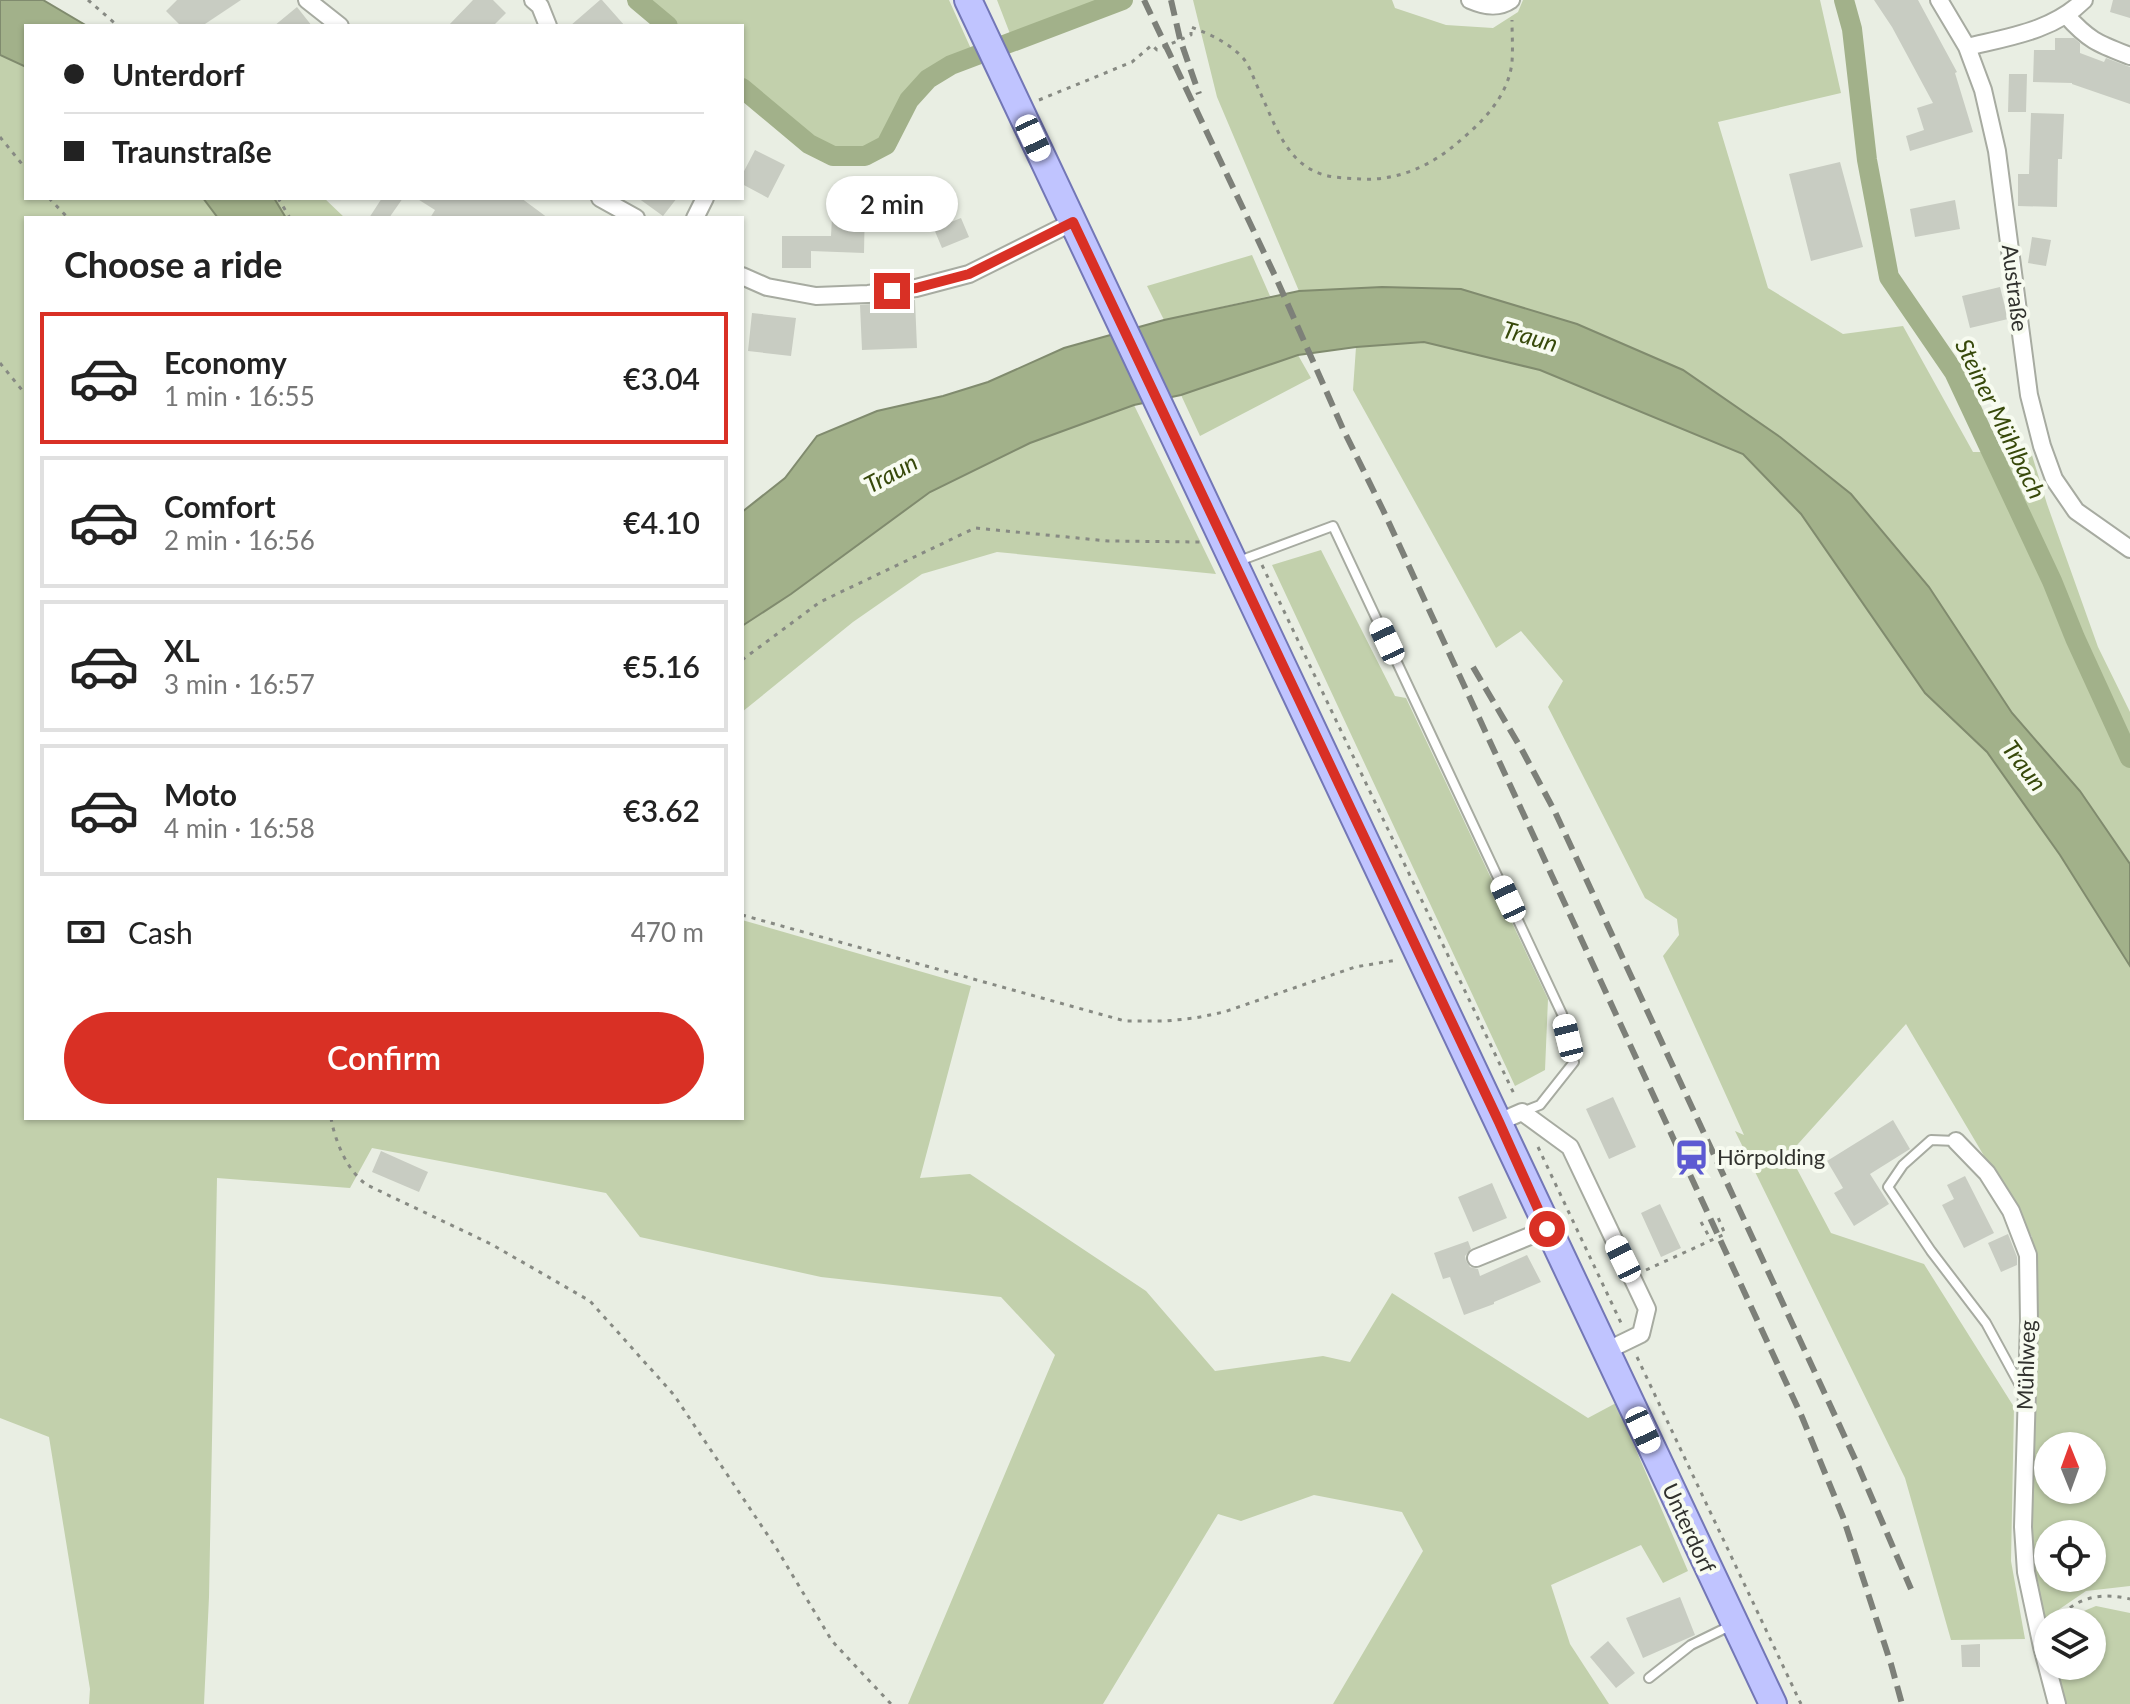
<!DOCTYPE html>
<html lang="en">
<head>
<meta charset="utf-8">
<style>
	:root { --surface:#fff; --page:#f2f2f2; --text:#222; --muted:#767676; --line:#e0e0e0; --accent:#d93025 }
	body { margin:0; font-family:Lato,sans-serif; background:var(--page); color:var(--text); height:100vh; display:flex; flex-direction:column; font-size:30px; white-space:nowrap }
	* { box-sizing:border-box; margin:0 }
	p { font-size:26px; color:var(--muted) }
	.icon { flex:none; width:44px; height:44px; fill:none; stroke:currentColor; stroke-width:2; stroke-linecap:round; stroke-linejoin:round }
	.map { position:relative; flex:1; overflow:hidden }
	.sheet { position:absolute; left:24px; top:216px; width:720px; height:904px; display:flex; flex-direction:column; background:var(--surface); border-radius:0px; box-shadow:0 2px 6px #0004 }
	.sheet>* { flex:none }
	.banner { position:absolute; left:24px; top:24px; width:720px; height:176px; border-radius:0px; box-shadow:0 2px 6px #0004; display:grid; align-content:center; height:176px; padding:0 40px; background:var(--surface) }
	.needle { width:52px; rotate:359deg }
	.fabs { position:absolute; left:2034px; top:1432px; display:grid; gap:16px }
	.fabs a { display:grid; place-items:center; width:72px; height:72px; border-radius:50%; background:var(--surface); box-shadow:0 2px 6px #0004; font-size:40px }
	.end { position:absolute; width:36px; height:36px; margin:-18px; border:10px solid #d93025; background:#fff; box-shadow:0 0 0 4px #fff }
	.from { border-radius:50% }
	.bubble { position:absolute; height:56px; border-radius:28px; background:var(--surface); box-shadow:0 2px 6px #0004; font-size:26px; font-weight:600; line-height:56px; text-align:center }
	.car { position:absolute; width:24px; height:48px; margin:-24px -12px; border-radius:10px; box-shadow:0 0 6px 2px #0007; background:linear-gradient(#fff 24%,#345 0 40%,#fff 0 76%,#345 0 86%,#fff 0) }
	.banner b { display:flex; align-items:center; gap:28px; height:76px; font-size:30px }
	.banner b+b { border-top:2px solid var(--line) }
	.banner i { width:20px; height:20px; background:var(--text) }
	ul { padding:0; list-style:none }
	li { display:flex; align-items:center; gap:24px; height:132px; margin:0 16px 12px; padding:0 24px; border:4px solid var(--line); border-radius:0px }
	li div { flex:1 }
	li b { display:block; font-size:30px }
	li em { font-style:normal; font-weight:600 }
	li.current { border-color:var(--accent) }
	li>.icon { width:72px; height:72px; stroke-width:1.5 }
	h2 { padding:0 40px; font-size:36px; line-height:96px }
	.pay { display:flex; align-items:center; gap:20px; height:88px; padding:0 40px; font-size:30px }
	.pay p { margin-inline-start:auto }
	.action { display:flex; gap:16px; margin-top:auto; padding:16px 40px }
	.action a { flex:1; height:92px; border-radius:48px; background:var(--accent); color:#fff; font-size:32px; font-weight:600; line-height:92px; text-align:center }
	.map>svg:first-child { display:block }
	.green { fill:#c2d0ac; fill-rule:evenodd }
	.water { fill:#a2b18a; stroke:#808b6e; stroke-width:2 }
	.lines { fill:none; stroke-linecap:round; stroke-linejoin:round }
	.canal { stroke:#a2b18a; stroke-width:20 }
	.building { fill:#c8ccc2 }
	.service-casing { stroke:#a7aba1; stroke-width:12 }
	.minor-casing { stroke:#a7aba1; stroke-width:20 }
	.primary-casing { stroke:#7377b6; stroke-width:30 }
	.path { stroke:#878a83; stroke-width:3; stroke-dasharray:4 6; stroke-linecap:butt }
	.service { stroke:#fff; stroke-width:8 }
	.minor { stroke:#fff; stroke-width:16 }
	.primary { stroke:#c0c4ff; stroke-width:26 }
	.rail { stroke:#7d8079; stroke-width:6; stroke-dasharray:16 8; stroke-linecap:butt }
	.route { stroke:#d93025; stroke-width:10 }
	.labels { text-anchor:middle; stroke-width:8; stroke-linejoin:round; paint-order:stroke }
	.street-label { font-size:22px; fill:#31322e; stroke:#f7fbf0 }
	.poi-label { font-size:22px; fill:#31322e; stroke:#f7fbf0; text-anchor:start }
	.water-label { font-size:24px; font-style:italic; fill:#37490a; stroke:#f7fbf0 }
</style>
</head>
<body>
<div class="map">
<svg width="2130" height="1704" viewBox="0 0 2130 1704">
	<rect width="100%" height="100%" fill="#e9eee3"/>
	<!-- green -->
	<path class="green" d="M632 0H949L976 60 956 68 918 94 896 140 875 159 825 163 742 92V26H663Z
		M997 0H1118L1014 44Z
		M1193 0H1392L1395 8 1446 25 1493 28 1518 12 1523 0H1820L1841 93 1718 122 1768 288 1843 334 1903 326 1973 452H2031L2047 504 2098 647 2130 712V864L2080 791 2012 713 1929 587 1851 494 1780 437 1683 370 1577 324 1461 289 1382 287 1299 291 1217 97Z
		M0 55 26 67V198H203L218 218H26V1118H742V920L971 986 920 1178 970 1174 1146 1291 1215 1371 1323 1356 1350 1362 1392 1293 1588 1418 1616 1403 1688 1571 1663 1583 1641 1545 1551 1585 1570 1644 1609 1704H1333L1423 1551 1402 1512 1314 1495 1241 1521 1218 1514 1103 1704H908L1055 1355 1001 1297 821 1277 640 1237 606 1193 372 1148 350 1188 217 1178 209 1597 204 1704H89L90 1689 49 1437 0 1418Z
		M274 198H324L345 218H286Z
		M1252 255 1270 296 1164 320 1147 286Z
		M1424 342 1540 370 1743 454 1801 514 1925 693 1987 751 2060 855 2130 966V1586L2086 1591 2042 1621 2027 1556 2032 1237 1906 1024 1789 1154 1831 1233 1924 1264 2014 1407 2011 1561 2025 1639 1951 1640 1905 1478 1735 1131 1744 1135 1663 956 1679 935 1677 919 1645 898 1548 707 1563 681 1521 631 1496 648 1353 390 1356 347ZM2048 1446H2092V1490H2048ZM2048 1534H2092V1578H2048Z
		M1298 355 1311 378 1200 436 1181 395Z
		M1134 405 1216 574 997 552 922 574 853 622 742 712V626L791 594 930 492 1030 443Z
		M1321 550 1395 696 1406 698 1548 999 1545 1070 1515 1086 1272 565Z
		M2096 1606 2130 1613V1704H2065L2056 1666H2092V1622H2069L2079 1613Z"/>
	<!-- water -->
	<path class="water" d="M0 0H43L87 26H26V67L0 55Z
		M203 198H274L286 218H218Z
		M1382 287 1461 289 1577 324 1683 370 1780 437 1851 494 1929 587 2012 713 2080 791 2130 864V966L2060 855 1987 752 1925 693 1801 514 1743 454 1540 370 1424 342 1356 347 1298 355 1181 395 1134 405 1030 443 930 492 791 594 742 626V512L785 478 817 436 877 411 943 396 988 382 1064 348 1164 320 1299 291Z"/>
	<g class="lines">
		<!-- canal -->
		<path class="canal" d="M637 0 668 26
			M1844 0 1852 29 1867 160 1889 277 1954 372 2052 581 2075 638 2130 758
			M742 88 809 144 833 156H865L886 145 909 100 928 79 951 65 1123 0"/>
	</g>
	<!-- building -->
	<path class="building" d="M177 0H241L202 26H181L166 11Z
		M473 0H493L506 13 493 26H448Z
		M600 0H602L625 26H570Z
		M1874 0H1918L1957 72 1955 73 1973 132 1910 151 1906 136 1924 130 1917 108 1933 103 1892 27Z
		M2113 0H2130V18L2110 12Z
		M297 7 312 26H274Z
		M2055 38H2074L2080 43V53L2104 62 2106 58 2130 67V104L2072 84V83L2033 82 2034 50H2055Z
		M2009 74H2027L2026 112H2008Z
		M2031 113 2064 114 2062 159H2058L2057 207 2018 206V174H2029Z
		M755 150 785 165 768 198 742 184V175Z
		M1840 162 1863 247 1811 261 1789 174Z
		M382 198H403L389 218H369Z
		M416 198H521L548 218H430L435 210Z
		M638 198H677L663 216Z
		M833 199 865 201 864 253 811 251V268H782V236H831Z
		M1955 200 1960 229 1915 237 1910 209Z
		M961 218 969 237 942 248 934 229Z
		M2032 237 2051 240 2046 266 2028 263Z
		M2000 287 2008 319 1970 328 1962 296Z
		M915 300 917 348 862 350 860 305Z
		M752 313 796 318 791 356 748 351Z
		M1613 1097 1636 1147 1609 1159 1586 1109Z
		M1893 1120 1910 1149 1870 1174 1889 1204 1854 1226 1834 1193 1843 1188 1827 1161Z
		M381 1151 428 1172 419 1192 372 1172Z
		M1965 1176 1994 1233 1964 1248 1942 1205 1954 1199 1947 1185Z
		M1492 1183 1507 1218 1473 1232 1458 1197Z
		M1660 1204 1681 1248 1661 1257 1641 1213Z
		M2008 1234 2017 1257V1265L2001 1272 1988 1243Z
		M1468 1241 1471 1249 1465 1256 1466 1261 1470 1267 1478 1269 1480 1276 1527 1255 1541 1282 1494 1302V1304L1464 1315 1450 1277 1443 1279 1434 1253Z
		M1680 1597 1695 1635 1643 1658 1626 1618Z
		M1608 1641 1635 1673 1616 1688 1590 1657Z
		M1980 1644V1667H1962L1961 1645Z"/>
	<g class="lines">
		<defs>
			<path id="service" d="M1239 561 1333 526 1562 1014 1574 1062 1540 1105 1522 1112
				M1956 1141 1931 1140 1903 1165 1888 1187 1931 1251 1986 1323 2023 1391
				M1649 1678 1691 1645 1732 1625"/>
			<path id="minor" d="M307 0 340 26
				M533 0 540 6 548 26
				M1470 0C1484 6 1498 9 1511 0
				M1939 0 1967 47 1983 90 1997 151 2029 395 2042 446 2054 479 2076 511 2130 549
				M2066 15C2089 41 2099 44 2130 56
				M1967 47C2008 37 2053 31 2084 0
				M600 198 636 218
				M695 218 705 198
				M742 276 767 287 816 296 868 294 916 288 969 274 1073 222
				M1499 1122 1522 1112 1570 1147 1647 1309 1641 1334 1606 1351
				M1956 1141 1987 1173 2011 1211 2028 1255 2029 1321 2023 1527 2026 1572 2042 1647 2057 1704
				M1476 1258 1547 1229"/>
			<path id="primary" d="M968 0 1773 1704"/>
		</defs>
		<!-- service casing -->
		<use href="#service" class="service-casing"/>
		<!-- minor casing -->
		<use href="#minor" class="minor-casing"/>
		<!-- primary casing -->
		<use href="#primary" class="primary-casing"/>
		<!-- path -->
		<path class="path" d="M88 0 118 26
			M1039 100 1132 62 1152 45 1157 50 1191 35V27C1211 35 1228 42 1243 58 1250 66 1254 80 1259 90 1272 117 1283 155 1312 170 1326 178 1344 178 1360 179 1393 181 1424 169 1450 149 1477 127 1508 100 1512 62 1513 48 1512 34 1512 20
			M0 137 26 169
			M49 198 68 218
			M278 198 290 218
			M0 363 26 395
			M1262 565 1515 1096
			M742 660 820 602 975 528 1108 541 1201 542
			M742 915 1125 1021H1166L1195 1018 1224 1012 1355 967 1397 960
			M331 1118C335 1141 347 1171 367 1185L491 1244 590 1301 674 1395 775 1546 832 1641 891 1704
			M1538 1147 1622 1325
			M1701 1222 1711 1240
			M1646 1270 1725 1234 1717 1215
			M1637 1357 1801 1704
			M2056 1622C2074 1597 2101 1592 2130 1599"/>
		<!-- service -->
		<use href="#service" class="service"/>
		<!-- minor -->
		<use href="#minor" class="minor"/>
		<!-- primary -->
		<use href="#primary" class="primary"/>
		<!-- rail -->
		<path class="rail" d="M1144 0 1277 280 1343 429 1383 510 1802 1417 1843 1517 1891 1664 1902 1704
			M1171 0 1180 39 1199 94
			M1473 667 1522 750 1555 812 1856 1461 1911 1589"/>
	</g>
	<g class="lines">
		<!-- route -->
		<path class="route" d="M892 291 916 288 969 274 1073 222 1499 1122 1547 1229"/>
	</g>
	<!-- icons -->
	<defs>
		<symbol id="station-bare" viewBox="-9 -9 18 18"><path d="M-3-6H3Q5-6 5-4V2Q5 4 3 4L4.5 6H3L1.5 4h-3L-3 6H-4.5L-3 4Q-5 4-5 2V-4Q-5-6-3-6ZM-3.5-4v3h7v-3ZM-3.5 1v1.5H-2V1ZM2 1v1.5H3.5V1Z" fill="#5d5ad2" stroke="#f7fbf0" stroke-width="2.5" paint-order="stroke"/></symbol>
	</defs>
	<g fill-rule="evenodd">
		<use href="#station-bare" x="1666" y="1132" width="51" height="51"/>
	</g>
	<g class="labels">
		<!-- street labels -->
		<g class="street-label">
			<text transform="translate(2015 288) rotate(83)" y="8">Austraße</text>
			<text transform="translate(2026 1365) rotate(-88)" y="8">Mühlweg</text>
			<text transform="translate(1689 1528) rotate(65)" y="8">Unterdorf</text>
		</g>
		<!-- poi labels -->
		<g class="poi-label">
			<text x="1717" y="1165">Hörpolding</text>
		</g>
		<!-- water labels -->
		<g class="water-label">
			<text transform="translate(1530 337) rotate(16)" y="8">Traun</text>
			<text transform="translate(2000 419) rotate(64)" y="8">Steiner Mühlbach</text>
			<text transform="translate(891 474) rotate(-28)" y="8">Traun</text>
			<text transform="translate(2024 766) rotate(53)" y="8">Traun</text>
		</g>
	</g>
</svg>
<div class="fabs">
<a><svg class="needle" viewBox="-14 -14 28 28"><path d="M0-13l5 13h-10z" fill="#e53935"/><path d="M0 13l5-13h-10z" fill="#767676"/></svg></a>
<a><svg class="icon" aria-label="locate" viewBox="0 0 24 24"><circle cx="12" cy="12" r="6"/><path d="M12 2v4M12 18v4M2 12h4M18 12h4"/></svg></a>
<a><svg class="icon" aria-label="layers" viewBox="0 0 24 24"><path d="M12 4l9 5-9 5-9-5zM3 14l9 5 9-5"/></svg></a>
</div>
<i class="end from" style="left:1547px;top:1229px"></i>
<i class="end" style="left:892px;top:291px"></i>
<div class="bubble" style="left:826px;top:176px;width:132px">2 min</div>
<i class="car" style="left:1033px;top:138px;rotate:155deg"></i>
<i class="car" style="left:1387px;top:641px;rotate:335deg"></i>
<i class="car" style="left:1508px;top:899px;rotate:335deg"></i>
<i class="car" style="left:1568px;top:1038px;rotate:346deg"></i>
<i class="car" style="left:1623px;top:1259px;rotate:334deg"></i>
<i class="car" style="left:1643px;top:1430px;rotate:155deg"></i>
<div class="banner">
<b><i class="from"></i>Unterdorf</b>
<b><i></i>Traunstraße</b>
</div>
<section class="sheet">
<h2>Choose a ride</h2>
<ul>
<li class="current"><svg class="icon" aria-label="car" viewBox="0 0 24 24"><path d="M5 17H2v-5l4-1 3-4h7l3 4 3 1v5h-3M9 17h6M6 11h13"/><circle cx="7" cy="17" r="2"/><circle cx="17" cy="17" r="2"/></svg><div><b>Economy</b><p>1 min · 16:55</p></div><em>€3.04</em></li>
<li><svg class="icon" aria-label="car" viewBox="0 0 24 24"><path d="M5 17H2v-5l4-1 3-4h7l3 4 3 1v5h-3M9 17h6M6 11h13"/><circle cx="7" cy="17" r="2"/><circle cx="17" cy="17" r="2"/></svg><div><b>Comfort</b><p>2 min · 16:56</p></div><em>€4.10</em></li>
<li><svg class="icon" aria-label="car" viewBox="0 0 24 24"><path d="M5 17H2v-5l4-1 3-4h7l3 4 3 1v5h-3M9 17h6M6 11h13"/><circle cx="7" cy="17" r="2"/><circle cx="17" cy="17" r="2"/></svg><div><b>XL</b><p>3 min · 16:57</p></div><em>€5.16</em></li>
<li><svg class="icon" aria-label="car" viewBox="0 0 24 24"><path d="M5 17H2v-5l4-1 3-4h7l3 4 3 1v5h-3M9 17h6M6 11h13"/><circle cx="7" cy="17" r="2"/><circle cx="17" cy="17" r="2"/></svg><div><b>Moto</b><p>4 min · 16:58</p></div><em>€3.62</em></li>
</ul>
<div class="pay"><svg class="icon" aria-label="cash" viewBox="0 0 24 24"><path d="M3 7h18v10H3z"/><circle cx="12" cy="12" r="2"/></svg>Cash<p>470 m</p></div>
<div class="action"><a>Confirm</a></div>
</section>
</div>
</body>
</html>
